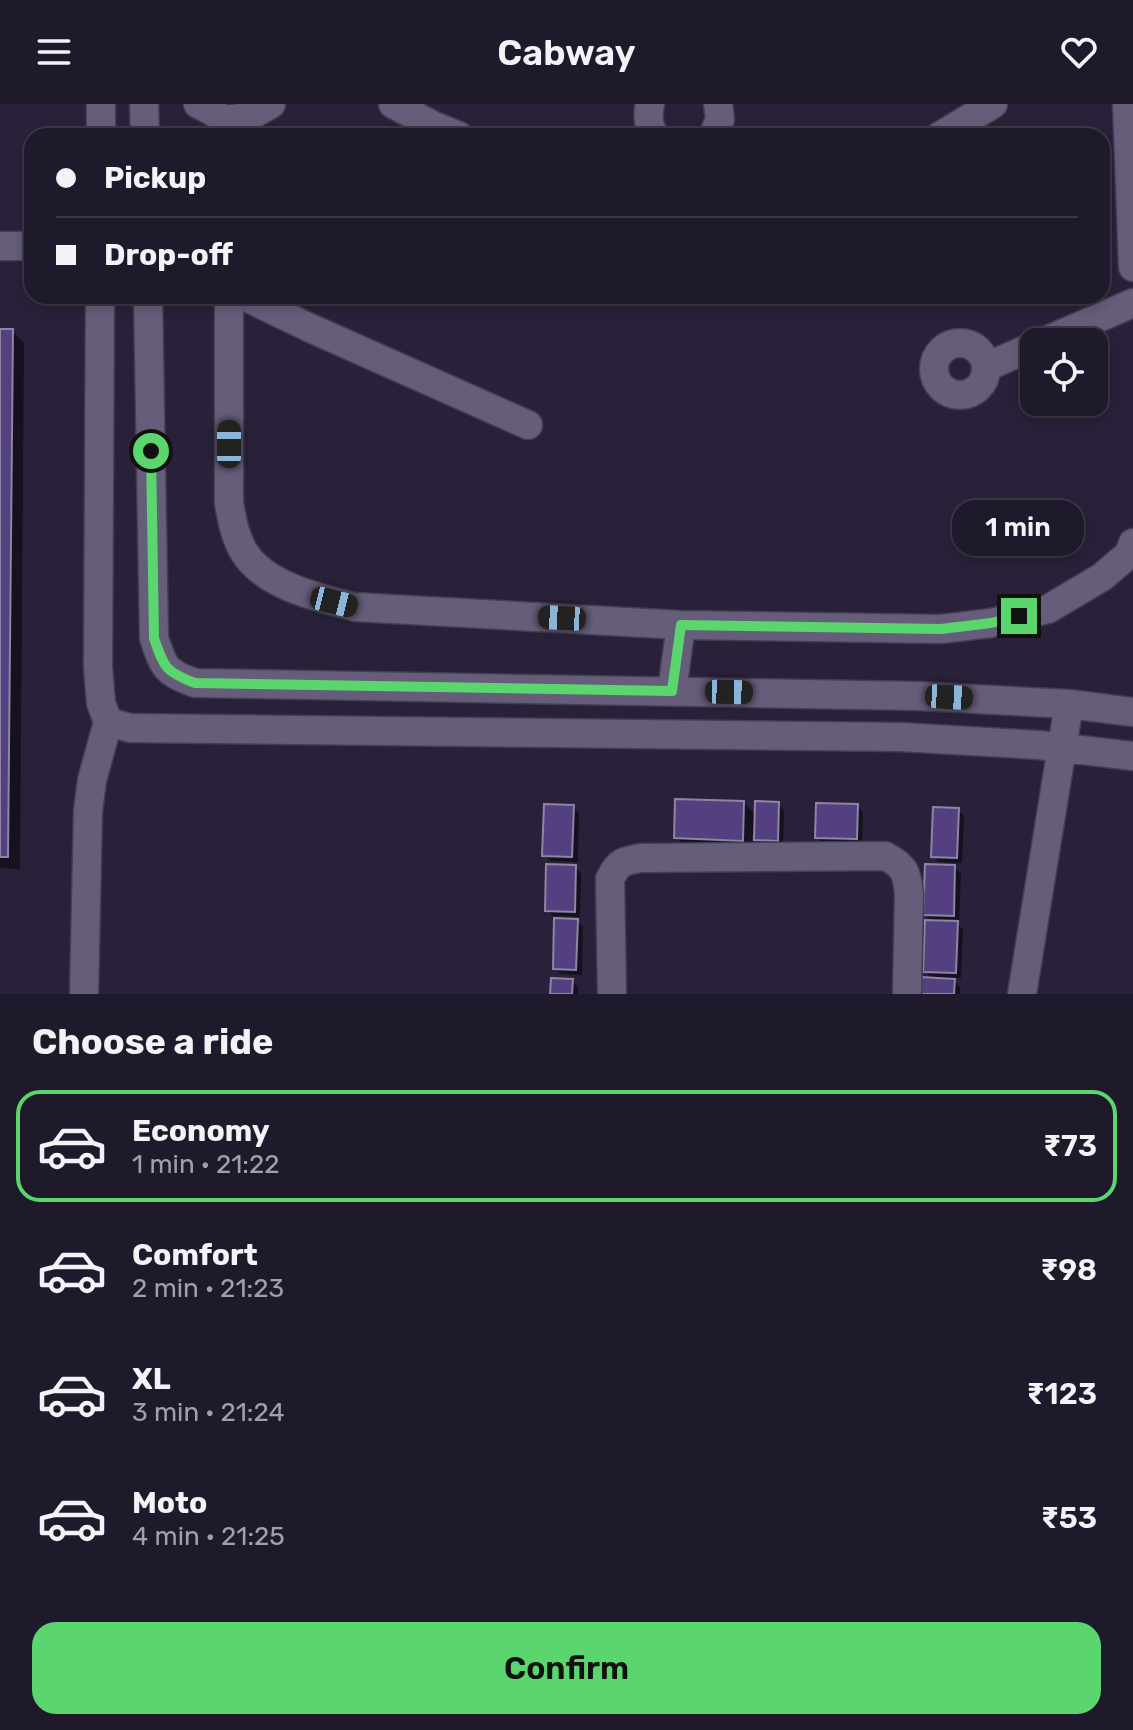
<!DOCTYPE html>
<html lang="en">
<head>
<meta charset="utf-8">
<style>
	:root { --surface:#1e192b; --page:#262233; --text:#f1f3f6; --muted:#a1a0a9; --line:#3c3847; --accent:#5bd56e }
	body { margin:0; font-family:Rubik,sans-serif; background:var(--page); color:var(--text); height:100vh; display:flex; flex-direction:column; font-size:30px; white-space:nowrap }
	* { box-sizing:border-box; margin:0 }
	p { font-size:26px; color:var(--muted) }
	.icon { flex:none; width:44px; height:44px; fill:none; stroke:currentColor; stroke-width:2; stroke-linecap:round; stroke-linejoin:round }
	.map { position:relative; height:890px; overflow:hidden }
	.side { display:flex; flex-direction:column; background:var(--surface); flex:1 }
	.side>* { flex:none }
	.guide { position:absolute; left:24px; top:24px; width:1086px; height:176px; border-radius:24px; box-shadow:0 4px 12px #0003,0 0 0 2px var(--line); display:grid; align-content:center; height:176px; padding:0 32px; background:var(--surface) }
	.buttons { position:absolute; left:1020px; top:224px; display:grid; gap:16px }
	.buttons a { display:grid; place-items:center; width:88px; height:88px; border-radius:16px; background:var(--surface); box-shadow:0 4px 12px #0003,0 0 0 2px var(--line); font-size:40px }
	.end { position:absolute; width:36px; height:36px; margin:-18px; border:10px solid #5bd56e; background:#111; box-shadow:0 0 0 4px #111 }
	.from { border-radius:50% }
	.bubble { position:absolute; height:56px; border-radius:24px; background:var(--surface); box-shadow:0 4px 12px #0003,0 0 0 2px var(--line); font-size:26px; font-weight:600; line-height:56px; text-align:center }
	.car { position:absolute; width:24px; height:48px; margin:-24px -12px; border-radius:10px; box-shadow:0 0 6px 2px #0007; background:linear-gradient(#222 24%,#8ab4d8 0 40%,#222 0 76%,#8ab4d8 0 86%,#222 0) }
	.guide b { display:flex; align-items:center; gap:28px; height:76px; font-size:30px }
	.guide b+b { border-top:2px solid var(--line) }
	.guide i { width:20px; height:20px; background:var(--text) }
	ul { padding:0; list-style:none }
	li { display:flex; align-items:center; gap:24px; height:112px; margin:0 16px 12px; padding:0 16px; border:4px solid transparent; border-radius:24px }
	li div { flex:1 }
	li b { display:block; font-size:30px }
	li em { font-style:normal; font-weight:600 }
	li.active { border-color:var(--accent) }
	li>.icon { width:72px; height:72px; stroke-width:1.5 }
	h2 { padding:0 32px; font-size:36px; line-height:96px }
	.primary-button { display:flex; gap:16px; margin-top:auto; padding:16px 32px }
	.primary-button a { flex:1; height:92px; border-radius:24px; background:var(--accent); color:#111; font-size:32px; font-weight:600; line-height:92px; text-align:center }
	header { display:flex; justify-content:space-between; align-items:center; height:104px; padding:0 32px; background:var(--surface); font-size:36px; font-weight:600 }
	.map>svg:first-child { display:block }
	.shadow { fill:#0007 }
	.building { fill:#544080; stroke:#8d85a3; stroke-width:2 }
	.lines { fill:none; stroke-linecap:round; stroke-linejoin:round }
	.minor-casing { stroke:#433d50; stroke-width:31 }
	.minor { stroke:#655d79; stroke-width:28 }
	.route { stroke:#5bd56e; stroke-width:10 }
</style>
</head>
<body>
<header><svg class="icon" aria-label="menu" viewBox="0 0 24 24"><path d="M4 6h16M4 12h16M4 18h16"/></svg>Cabway<svg class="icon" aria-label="heart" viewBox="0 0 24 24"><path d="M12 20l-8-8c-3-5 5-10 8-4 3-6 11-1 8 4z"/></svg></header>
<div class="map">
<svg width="1133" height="890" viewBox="0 0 1133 890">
	<rect width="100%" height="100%" fill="#282139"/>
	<!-- shadow -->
	<path class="shadow" d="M0 227H12L24 239 20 765 0 764Z
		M744 699 757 712 778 700 784 706 783 742 762 741 752 731V745L685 743 676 733Z
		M857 702 863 708 862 740 823 739 817 733Z
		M573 703 579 709 578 758 551 757 544 751Z
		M958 706 964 712 962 759 939 758 933 752Z
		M575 763 581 769 580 813 553 812 547 806Z
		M955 763 961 770 959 818H955L963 825 961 874H951L960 883V890H922L934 876 925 867 933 818 925 810Z
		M577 817 583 823 582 871 561 870 555 864Z
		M572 877 578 883V890H552Z"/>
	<!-- building -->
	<path class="building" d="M0 225H13L8 753H0Z
		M675 695 744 697 743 737 674 734Z
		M755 697 779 698 778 737 754 736Z
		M816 699 858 700 857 735 815 734Z
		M544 700 574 701 572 753 542 752Z
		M933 703 959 704 957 754 931 753Z
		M546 760 576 761 575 808 545 807Z
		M925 760 955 761 954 812 923 811Z
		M554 814 578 815 576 866 553 865Z
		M925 816 958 817 956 869 923 868Z
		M921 873 955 875 954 890H920Z
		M551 874 573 875 572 890H550Z"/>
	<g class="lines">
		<defs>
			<path id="minor" d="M144 0 145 32
				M198 0C215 8 225 13 229 31
				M393 0 434 22 459 32
				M650 0C647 12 648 22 655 32
				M1127 0 1133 163
				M224 16 248 13 271 0
				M101 32V0
				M713 32 720 15 718 0
				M940 32 993 0
				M0 142H32
				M148 192 154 534C164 564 165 568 195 579L918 592 1069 600 1133 608
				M229 192V399C232 416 235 433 244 448 265 482 319 494 355 503L681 521 941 525 991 519 1048 505 1102 473 1129 450 1133 439
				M244 192 308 223 528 321
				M1043 238 1133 199
				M934 265a26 26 0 1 1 52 0a26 26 0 1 1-52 0Z
				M986 263 1034 242
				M672 587 681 521
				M108 618 130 624 900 633 1039 641 1133 652
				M84 890 88 707 92 676 108 618 101 599 98 563 100 192
				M612 890 610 775C618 758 623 757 641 754L885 752C905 762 907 769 909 790L907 890
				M1022 890 1069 600"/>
		</defs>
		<!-- minor casing -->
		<use href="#minor" class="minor-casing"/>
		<!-- minor -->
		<use href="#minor" class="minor"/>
	</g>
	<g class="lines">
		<!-- route -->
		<path class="route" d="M151 347 154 534C164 563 165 568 195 579L672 587 681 521 941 525 991 519 1019 512"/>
	</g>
</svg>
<div class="buttons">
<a><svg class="icon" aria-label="locate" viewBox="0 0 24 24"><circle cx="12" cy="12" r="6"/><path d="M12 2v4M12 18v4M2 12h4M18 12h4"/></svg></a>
</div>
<i class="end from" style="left:151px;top:347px"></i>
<i class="end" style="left:1019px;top:512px"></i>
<div class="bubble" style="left:952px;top:396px;width:132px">1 min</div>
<i class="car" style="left:229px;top:340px;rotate:0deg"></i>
<i class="car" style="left:334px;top:498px;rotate:104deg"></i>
<i class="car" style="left:562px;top:514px;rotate:273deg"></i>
<i class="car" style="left:729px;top:588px;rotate:91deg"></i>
<i class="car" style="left:949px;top:593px;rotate:93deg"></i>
<div class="guide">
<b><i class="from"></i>Pickup</b>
<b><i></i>Drop-off</b>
</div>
</div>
<section class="side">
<h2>Choose a ride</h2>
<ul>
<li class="active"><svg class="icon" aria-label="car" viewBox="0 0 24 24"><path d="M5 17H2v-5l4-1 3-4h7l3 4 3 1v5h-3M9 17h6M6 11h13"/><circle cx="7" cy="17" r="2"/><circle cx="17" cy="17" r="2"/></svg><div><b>Economy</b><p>1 min · 21:22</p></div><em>₹73</em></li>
<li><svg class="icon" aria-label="car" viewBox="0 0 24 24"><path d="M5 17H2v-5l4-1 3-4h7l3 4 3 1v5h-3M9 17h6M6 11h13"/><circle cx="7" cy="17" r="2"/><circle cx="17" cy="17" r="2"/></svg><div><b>Comfort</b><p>2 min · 21:23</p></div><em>₹98</em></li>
<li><svg class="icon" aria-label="car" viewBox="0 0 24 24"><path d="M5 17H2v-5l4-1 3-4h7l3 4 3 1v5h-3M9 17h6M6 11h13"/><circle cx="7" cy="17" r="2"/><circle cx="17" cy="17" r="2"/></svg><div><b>XL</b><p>3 min · 21:24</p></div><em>₹123</em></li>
<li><svg class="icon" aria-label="car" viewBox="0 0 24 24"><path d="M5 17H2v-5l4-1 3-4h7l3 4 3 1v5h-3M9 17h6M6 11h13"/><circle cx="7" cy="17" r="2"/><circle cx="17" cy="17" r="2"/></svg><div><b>Moto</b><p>4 min · 21:25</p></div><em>₹53</em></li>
</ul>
<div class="primary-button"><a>Confirm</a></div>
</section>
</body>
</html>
